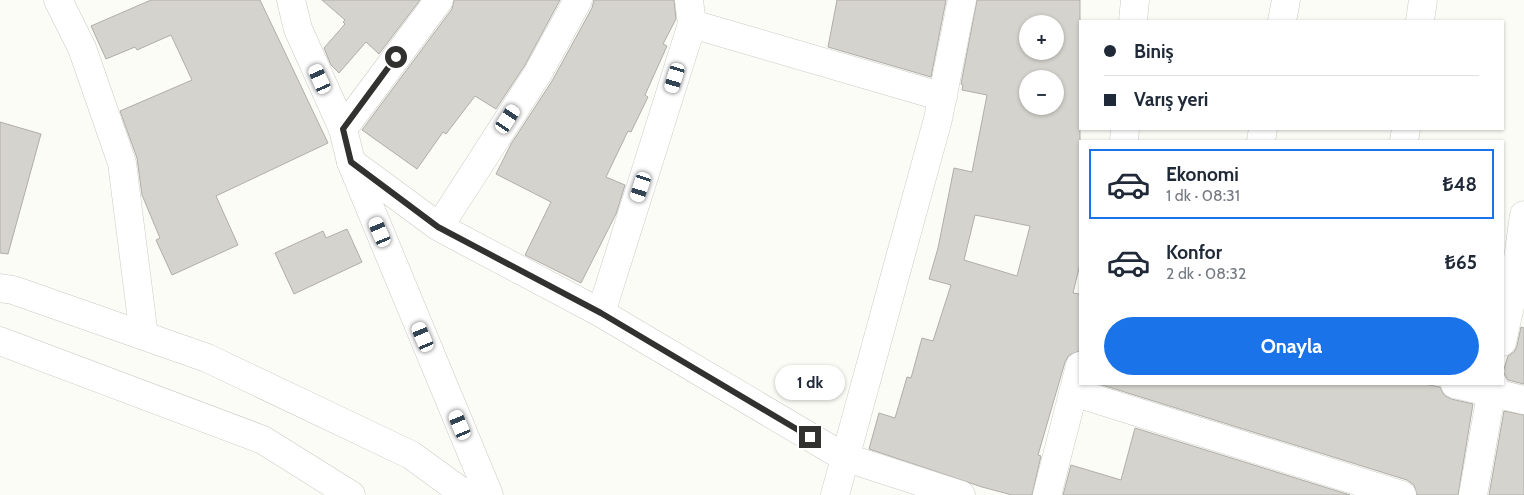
<!DOCTYPE html>
<html lang="tr">
<head>
<meta charset="utf-8">
<style>
	:root { --surface:#fff; --page:#f6f6f7; --text:#1f2937; --muted:#747a83; --line:#e0e1e3; --accent:#1a73e8 }
	body { margin:0; font-family:Cabin,sans-serif; background:var(--page); color:var(--text); height:100vh; display:flex; flex-direction:column; font-size:19px; white-space:nowrap }
	* { box-sizing:border-box; margin:0 }
	p { font-size:16px; color:var(--muted) }
	.icon { flex:none; width:28px; height:28px; fill:none; stroke:currentColor; stroke-width:2; stroke-linecap:round; stroke-linejoin:round }
	.map { position:relative; flex:1; overflow:hidden }
	.details { position:absolute; left:1079px; top:140px; width:425px; height:245px; display:flex; flex-direction:column; background:var(--surface); border-radius:0px; box-shadow:0 1px 4px #0004 }
	.details>* { flex:none }
	.guide { position:absolute; left:1079px; top:20px; width:425px; height:110px; border-radius:0px; box-shadow:0 1px 4px #0004; display:grid; align-content:center; height:110px; padding:0 25px; background:var(--surface) }
	.buttons { position:absolute; left:1019px; top:15px; display:grid; gap:10px }
	.buttons a { display:grid; place-items:center; width:45px; height:45px; border-radius:50%; background:var(--surface); box-shadow:0 1px 4px #0004; font-size:25px }
	.end { position:absolute; width:22px; height:22px; margin:-11px; border:6px solid #31312f; background:#fff; box-shadow:0 0 0 2px #fff }
	.from { border-radius:50% }
	.bubble { position:absolute; height:35px; border-radius:18px; background:var(--surface); box-shadow:0 1px 4px #0004; font-size:16px; font-weight:700; line-height:35px; text-align:center }
	.car { position:absolute; width:15px; height:30px; margin:-15px -8px; border-radius:6px; box-shadow:0 0 4px 1px #0007; background:linear-gradient(#fff 24%,#345 0 40%,#fff 0 76%,#345 0 86%,#fff 0) }
	.guide b { display:flex; align-items:center; gap:18px; height:48px; font-size:19px }
	.guide b+b { border-top:1px solid var(--line) }
	.guide i { width:12px; height:12px; background:var(--text) }
	ul { padding:9px 0 0; list-style:none }
	li { display:flex; align-items:center; gap:15px; height:70px; margin:0 10px 8px; padding:0 15px; border:2px solid transparent; border-radius:0px }
	li div { flex:1 }
	li b { display:block; font-size:19px }
	li em { font-style:normal; font-weight:700 }
	li.current { border-color:var(--accent) }
	li>.icon { width:45px; height:45px; stroke-width:1.5 }
	.primary-button { display:flex; gap:10px; margin-top:auto; padding:10px 25px }
	.primary-button a { flex:1; height:58px; border-radius:30px; background:var(--accent); color:#fff; font-size:20px; font-weight:700; line-height:58px; text-align:center }
	.map>svg:first-child { display:block }
	.building { fill:#d5d3cd; stroke:#b1aea9; fill-rule:evenodd }
	.lines { fill:none; stroke-linecap:round; stroke-linejoin:round }
	.minor-casing { stroke:#caccc6; stroke-width:29 }
	.tertiary-casing { stroke:#caccc6; stroke-width:29 }
	.secondary-casing { stroke:#caccc6; stroke-width:29 }
	.minor { stroke:#fff; stroke-width:28 }
	.tertiary { stroke:#fff; stroke-width:28 }
	.secondary { stroke:#fff; stroke-width:28 }
	.route { stroke:#31312f; stroke-width:6 }
</style>
</head>
<body>
<div class="map">
<svg width="1524" height="495" viewBox="0 0 1524 495">
	<rect width="100%" height="100%" fill="#fbfcf6"/>
	<!-- building -->
	<path class="building" d="M151 0H260L328 143 216 196 238 245 172 275 156 240 160 238 142 195 137 158 120 111 192 80 171 35 137 50 135 47 106 59 91 26Z
		M322 0H420L379 54 366 42 339 73 331 65 324 48 345 24 343 22 345 20Z
		M454 0H560L525 65 496 109 475 96 446 134 443 132 417 169 362 130 452 9Z
		M594 0H674L676 19 663 44 667 46 645 95 648 97 631 132 628 131 606 177 625 185 616 214 581 283 525 255 551 202 496 174 511 144 552 81 592 8Z
		M837 0H946L931 77 828 47Z
		M977 0H1080V264L1073 293 1080 294V351L1069 355 1065 362 1038 455 1041 456 1032 495H1012L982 487 869 449 879 413 895 418 907 377 911 378 922 338 933 341 951 285 929 279 938 248 954 168 972 172 987 95 962 90 963 85 961 84ZM1028 24H1055V51H1028ZM1028 79H1055V106H1028ZM975 215 1030 226 1017 276 964 260Z
		M0 122 41 134 8 254 0 253Z
		M347 229 362 262 294 294 275 253 323 231 326 238Z
		M1521 327 1524 328V384L1508 380 1503 372 1508 356 1514 352 1517 346Z
		M1099 384H1424L1440 387 1444 395 1451 399 1473 404 1458 495H1417L1414 485 1407 480Z
		M1504 411 1524 415V495H1489Z
		M1135 428 1350 495H1063L1071 465 1121 480Z"/>
	<g class="lines">
		<defs>
			<path id="minor" d="M58 0 82 48 122 163 144 336
				M1133 21 1135 0
				M1282 21 1286 0
				M1420 21 1423 0
				M692 24 943 97
				M343 129 439 0
				M1124 141 1125 129
				M1261 141 1263 129
				M1404 141 1406 129
				M351 162 439 227 601 313 844 457 961 495
				M439 227 538 73 578 0
				M601 313 692 24 689 0
				M1502 342 1514 288 1524 215
				M1455 384 1524 400
				M1073 392 1402 495
				M835 495 938 119 962 0
				M1047 495 1080 366
				M1473 495 1493 384"/>
			<path id="tertiary" d="M291 0 298 29 343 129 351 162 489 495"/>
			<path id="secondary" d="M0 288 13 290 207 358 411 455 466 495
				M0 341 263 440 351 495"/>
		</defs>
		<!-- minor casing -->
		<use href="#minor" class="minor-casing"/>
		<!-- tertiary casing -->
		<use href="#tertiary" class="tertiary-casing"/>
		<!-- secondary casing -->
		<use href="#secondary" class="secondary-casing"/>
		<!-- minor -->
		<use href="#minor" class="minor"/>
		<!-- tertiary -->
		<use href="#tertiary" class="tertiary"/>
		<!-- secondary -->
		<use href="#secondary" class="secondary"/>
	</g>
	<g class="lines">
		<!-- route -->
		<path class="route" d="M396 57 343 129 351 162 438 227 601 313 810 437"/>
	</g>
</svg>
<div class="buttons">
<a>+</a>
<a>−</a>
</div>
<i class="end from" style="left:396px;top:57px"></i>
<i class="end" style="left:810px;top:437px"></i>
<div class="bubble" style="left:775px;top:365px;width:70px">1 dk</div>
<i class="car" style="left:675px;top:78px;rotate:197deg"></i>
<i class="car" style="left:320px;top:79px;rotate:336deg"></i>
<i class="car" style="left:508px;top:119px;rotate:33deg"></i>
<i class="car" style="left:641px;top:187px;rotate:198deg"></i>
<i class="car" style="left:380px;top:232px;rotate:337deg"></i>
<i class="car" style="left:423px;top:337px;rotate:337deg"></i>
<i class="car" style="left:460px;top:425px;rotate:337deg"></i>
<div class="guide">
<b><i class="from"></i>Biniş</b>
<b><i></i>Varış yeri</b>
</div>
<section class="details">
<ul>
<li class="current"><svg class="icon" aria-label="car" viewBox="0 0 24 24"><path d="M5 17H2v-5l4-1 3-4h7l3 4 3 1v5h-3M9 17h6M6 11h13"/><circle cx="7" cy="17" r="2"/><circle cx="17" cy="17" r="2"/></svg><div><b>Ekonomi</b><p>1 dk · 08:31</p></div><em>₺48</em></li>
<li><svg class="icon" aria-label="car" viewBox="0 0 24 24"><path d="M5 17H2v-5l4-1 3-4h7l3 4 3 1v5h-3M9 17h6M6 11h13"/><circle cx="7" cy="17" r="2"/><circle cx="17" cy="17" r="2"/></svg><div><b>Konfor</b><p>2 dk · 08:32</p></div><em>₺65</em></li>
</ul>
<div class="primary-button"><a>Onayla</a></div>
</section>
</div>
</body>
</html>
